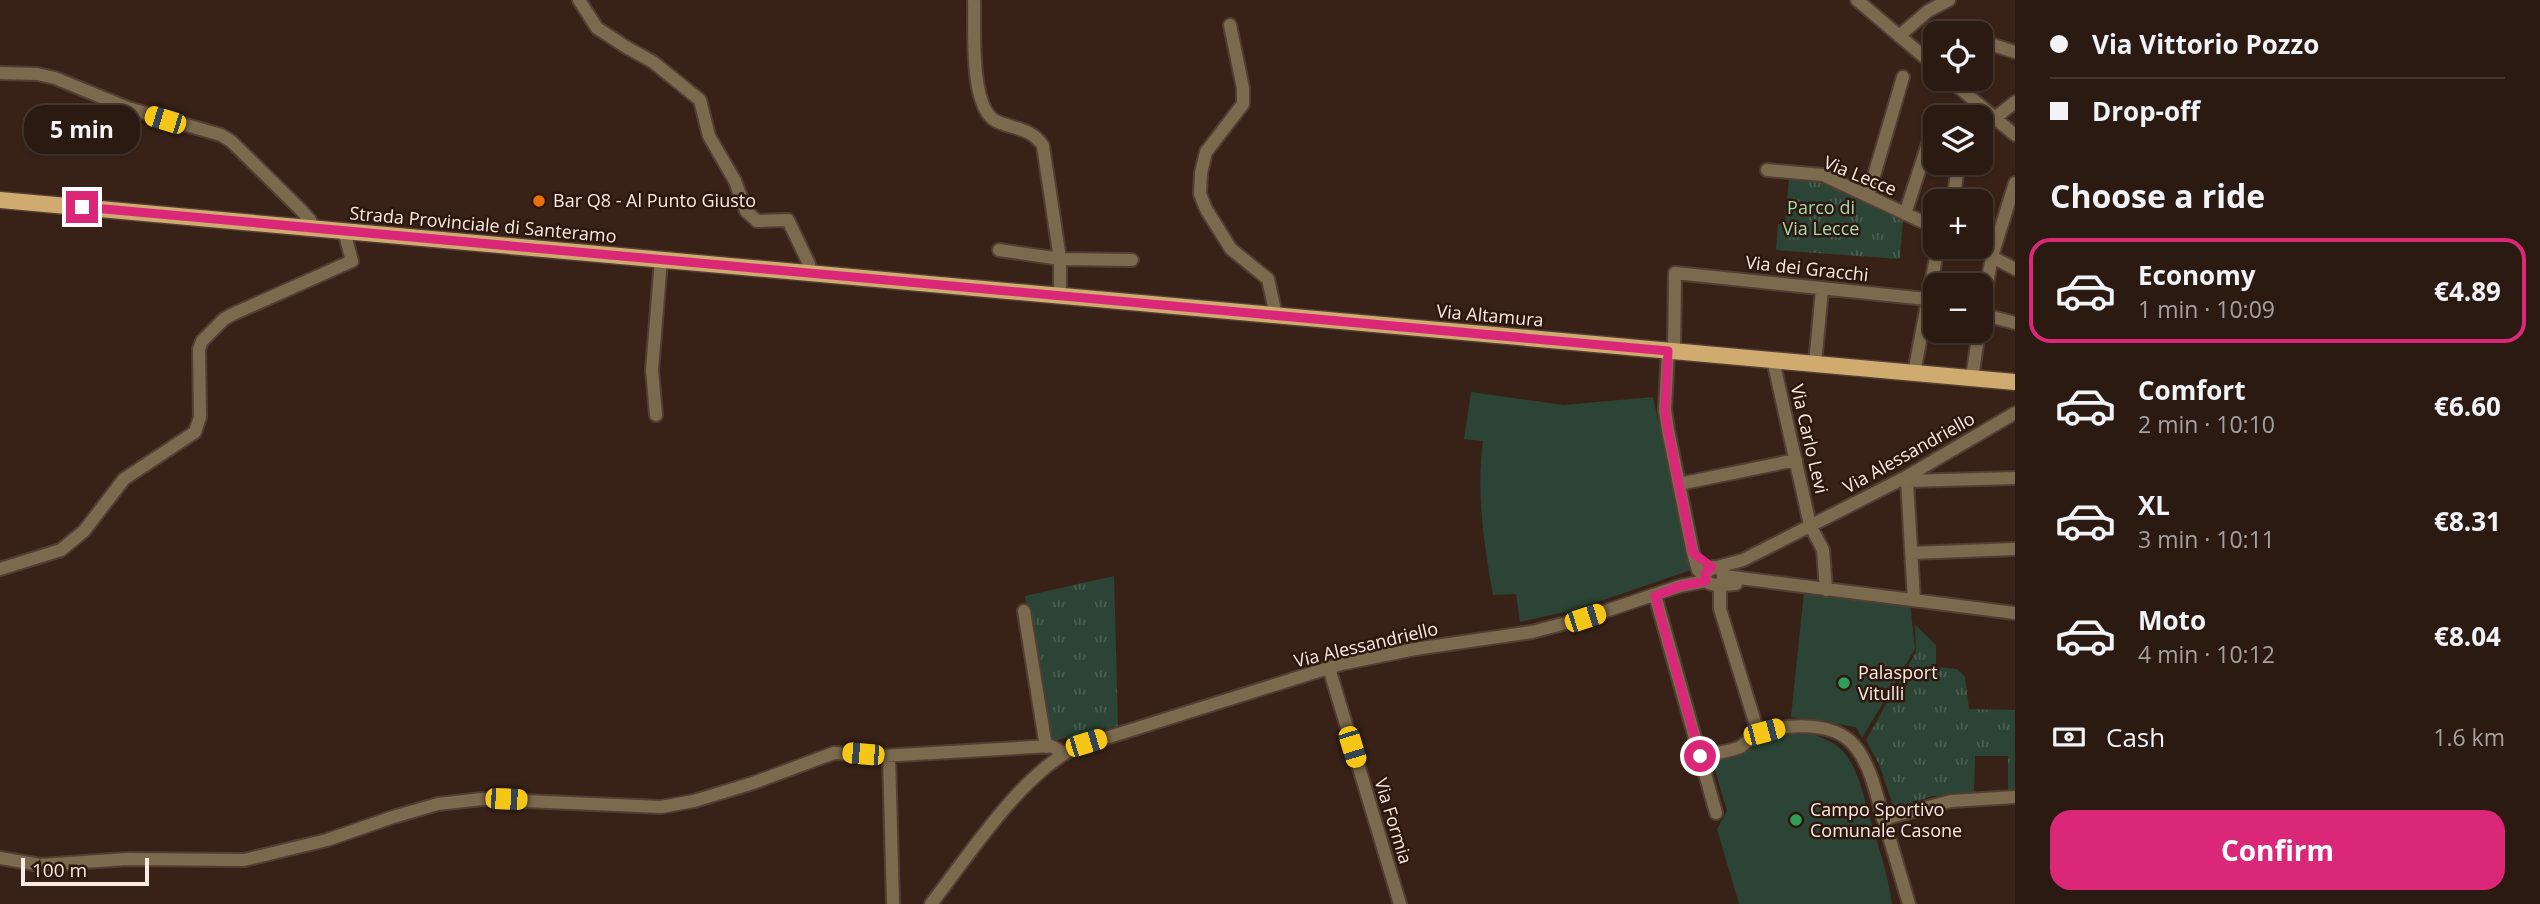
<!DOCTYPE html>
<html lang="en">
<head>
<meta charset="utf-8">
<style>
	:root { --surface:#2a1a11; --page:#36271f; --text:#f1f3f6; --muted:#a5a19f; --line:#463831; --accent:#db2777 }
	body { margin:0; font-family:"Open Sans",sans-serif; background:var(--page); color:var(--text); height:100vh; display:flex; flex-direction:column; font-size:26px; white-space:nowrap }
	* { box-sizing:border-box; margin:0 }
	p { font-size:23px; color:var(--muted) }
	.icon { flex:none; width:38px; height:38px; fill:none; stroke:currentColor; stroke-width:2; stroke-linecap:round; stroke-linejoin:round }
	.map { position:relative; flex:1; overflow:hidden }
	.sheet { display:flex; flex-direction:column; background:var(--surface); width:525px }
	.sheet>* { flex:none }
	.banner { display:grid; align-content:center; height:154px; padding:0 35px; background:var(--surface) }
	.controls { position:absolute; left:1923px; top:21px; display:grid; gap:14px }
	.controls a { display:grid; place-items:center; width:70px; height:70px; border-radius:14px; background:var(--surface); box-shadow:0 2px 5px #0004,0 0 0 2px var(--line); font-size:35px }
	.scale { position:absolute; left:21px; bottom:18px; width:128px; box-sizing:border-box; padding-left:7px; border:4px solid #fbebe4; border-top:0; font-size:19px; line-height:24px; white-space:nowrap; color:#fbebe4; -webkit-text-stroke:5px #2e180d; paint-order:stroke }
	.end { position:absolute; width:32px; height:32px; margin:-16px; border:9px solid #db2777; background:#fff; box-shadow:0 0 0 4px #fff }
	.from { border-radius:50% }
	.bubble { position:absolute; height:49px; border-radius:21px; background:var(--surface); box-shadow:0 2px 5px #0004,0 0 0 2px var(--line); font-size:23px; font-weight:700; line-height:49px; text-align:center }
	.car { position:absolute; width:21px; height:42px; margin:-21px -10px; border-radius:9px; box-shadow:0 0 5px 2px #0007; background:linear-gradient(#f5c518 24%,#345 0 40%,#f5c518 0 76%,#345 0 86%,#f5c518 0) }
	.banner b { display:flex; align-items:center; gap:24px; height:66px; font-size:26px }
	.banner b+b { border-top:2px solid var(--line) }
	.banner i { width:18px; height:18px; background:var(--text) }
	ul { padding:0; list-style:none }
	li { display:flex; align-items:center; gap:21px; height:105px; margin:0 14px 10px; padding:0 21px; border:4px solid transparent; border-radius:21px }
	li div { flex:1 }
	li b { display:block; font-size:26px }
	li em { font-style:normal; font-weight:700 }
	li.active { border-color:var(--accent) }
	li>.icon { width:63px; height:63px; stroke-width:1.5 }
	h2 { padding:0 35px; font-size:32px; line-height:84px }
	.pay { display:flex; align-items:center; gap:18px; height:77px; padding:0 35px; font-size:26px }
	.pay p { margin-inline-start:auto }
	.action { display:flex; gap:14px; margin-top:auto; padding:14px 35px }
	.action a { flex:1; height:80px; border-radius:21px; background:var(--accent); color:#fff; font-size:28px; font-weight:700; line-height:80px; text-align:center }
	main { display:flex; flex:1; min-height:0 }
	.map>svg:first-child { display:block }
	.grass { fill:url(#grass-tufts) }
	.pitch { fill:#2b4435 }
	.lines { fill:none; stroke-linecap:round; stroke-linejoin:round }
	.minor-casing { stroke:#533e34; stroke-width:16 }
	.major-casing { stroke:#533e34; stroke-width:19 }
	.minor { stroke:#7b6a4e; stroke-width:12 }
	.major { stroke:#d0ab6f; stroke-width:16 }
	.route { stroke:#db2777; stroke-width:9 }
	.food-dot { fill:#e8710a; stroke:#2e180d; stroke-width:2.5 }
	.leisure-dot { fill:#2e9e5b; stroke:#2e180d; stroke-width:2.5 }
	.labels { text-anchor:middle; stroke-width:5; stroke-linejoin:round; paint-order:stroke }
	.street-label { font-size:18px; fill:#fbebe4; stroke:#2e180d }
	.poi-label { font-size:18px; fill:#fbebe4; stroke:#2e180d; text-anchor:start }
	.park-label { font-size:18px; fill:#a1d9b7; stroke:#2e180d }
</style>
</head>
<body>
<main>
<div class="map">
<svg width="2015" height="904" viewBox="0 0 2015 904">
	<defs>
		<pattern id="grass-tufts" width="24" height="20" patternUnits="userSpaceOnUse" patternTransform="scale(1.75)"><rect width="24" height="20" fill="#2b4435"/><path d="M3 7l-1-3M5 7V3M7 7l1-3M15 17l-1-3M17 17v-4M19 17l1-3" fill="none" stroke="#4b5f52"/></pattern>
	</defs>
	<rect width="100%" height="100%" fill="#382217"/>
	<!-- grass -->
	<path class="grass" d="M1789 179 1822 181 1903 219 1900 259 1776 250 1778 224H1785Z
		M1114 576 1118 726 1053 741 1049 736 1025 596Z
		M1915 625 1936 645V667L1957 669 1965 677 1969 709 2015 710V791H2008V756H1975L1974 794 1932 796 1894 809 1879 764 1866 740 1916 652Z"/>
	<!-- pitch -->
	<path class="pitch" d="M1471 392 1563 405 1653 397 1691 570 1574 610 1520 622 1516 594 1493 595C1484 543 1476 494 1483 441L1464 439Z
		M1804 592 1910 602 1915 649 1862 738 1856 727 1791 717Z
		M1799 731C1815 734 1836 741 1846 755 1859 772 1863 795 1869 815 1878 845 1888 874 1892 904H1739L1717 829 1727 811 1712 760 1750 746 1770 735Z"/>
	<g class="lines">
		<defs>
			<path id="minor" d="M579 0 597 28 626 47 653 62 700 100 709 136 735 181 746 211 757 221 788 220 809 264V273
				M974 0C975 27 969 107 996 121 1013 129 1032 128 1043 146L1060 259V296
				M1857 0 1936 67
				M1230 25 1243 88V104L1206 152 1201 173 1200 194 1206 209 1231 249 1268 279 1276 315
				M1899 36 1928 11 1949 0
				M1981 41 2015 52
				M0 73 37 74 55 78 128 108 221 135 231 141 301 210 310 220 312 228
				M1949 79 2015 135
				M1981 129 2015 102
				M1767 170 1823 175 1936 228
				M1868 196 1903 77
				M1953 201 1957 174 1962 163
				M1905 214 1936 119
				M1973 247 2015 269
				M999 250 1060 259 1132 260
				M1981 314 2015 323
				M1981 319 1992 256 2015 183
				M1668 351 1665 410 1668 430 1693 553 1698 570 1705 576
				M1674 352 1675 273 1936 300
				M1773 360 1810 525 1823 550 1826 590
				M1815 364 1822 290
				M1914 373 1938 247
				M1972 378 1979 331
				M656 415 652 370 661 260
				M1906 477 1907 481 2015 478
				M1907 481 1914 600
				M1679 484 1796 460
				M1911 553 2015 549
				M1717 567 1743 560 1906 477 2015 413
				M0 569 61 550 84 531 124 479 195 432 200 417 199 349 202 341 224 319 233 314 352 261 344 231
				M1724 576 2015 613
				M1736 584C1726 584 1714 588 1706 581L1705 573 1714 567 1720 569 1723 574V579L1720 584V609L1758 732
				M1655 595 1716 813
				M1024 611 1046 747
				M1329 668 1400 904
				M889 756 893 904
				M1700 756C1712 754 1726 752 1738 748 1746 745 1751 734 1760 732 1785 725 1828 721 1850 741 1861 751 1867 765 1872 779L1909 904
				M1883 819 1951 801 2015 797
				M0 858 40 865 127 859 244 860 327 840 393 817 438 804 482 799 661 807 694 801 753 783 834 753 882 756 1051 746 1064 753
				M931 904C969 855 1019 777 1074 748L1341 664 1415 649 1532 632 1585 618 1680 586 1706 581"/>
			<path id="major" d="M0 200 2015 382"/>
		</defs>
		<!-- minor casing -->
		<use href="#minor" class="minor-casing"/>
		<!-- major casing -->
		<use href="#major" class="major-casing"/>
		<!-- minor -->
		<use href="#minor" class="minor"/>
		<!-- major -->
		<use href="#major" class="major"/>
	</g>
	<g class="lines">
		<!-- route -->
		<path class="route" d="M82 207 1668 351 1665 410 1668 430 1693 553 1712 567 1705 573 1706 581 1680 586 1655 596 1700 756"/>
	</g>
	<!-- markers -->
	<circle class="food-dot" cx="539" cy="201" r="7"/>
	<g class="leisure-dot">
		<circle cx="1844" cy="683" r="7"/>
		<circle cx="1796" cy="820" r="7"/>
	</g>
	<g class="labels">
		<!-- street labels -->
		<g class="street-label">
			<text transform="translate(1860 176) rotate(22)" y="6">Via Lecce</text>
			<text transform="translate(483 225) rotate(5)" y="6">Strada Provinciale di Santeramo</text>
			<text transform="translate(1807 269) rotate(6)" y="6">Via dei Gracchi</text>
			<text transform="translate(1490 316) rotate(5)" y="6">Via Altamura</text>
			<text transform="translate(1809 439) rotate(77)" y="6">Via Carlo Levi</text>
			<text transform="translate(1909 453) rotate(-29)" y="6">Via Alessandriello</text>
			<text transform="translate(1366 645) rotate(-13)" y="6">Via Alessandriello</text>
			<text transform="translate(1393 821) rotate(73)" y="6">Via Formia</text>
		</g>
		<!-- poi labels -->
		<g class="poi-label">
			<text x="553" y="207">Bar Q8 - Al Punto Giusto</text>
			<text x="1858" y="679">Palasport<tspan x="1858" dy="21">Vitulli</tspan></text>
			<text x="1810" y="816">Campo Sportivo<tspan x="1810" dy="21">Comunale Casone</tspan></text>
		</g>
		<!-- park labels -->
		<g class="park-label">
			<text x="1821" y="214">Parco di<tspan x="1821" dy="21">Via Lecce</tspan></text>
		</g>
	</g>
</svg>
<div class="controls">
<a><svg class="icon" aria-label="locate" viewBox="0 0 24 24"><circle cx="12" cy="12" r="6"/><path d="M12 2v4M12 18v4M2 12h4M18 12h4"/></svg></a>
<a><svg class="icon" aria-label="layers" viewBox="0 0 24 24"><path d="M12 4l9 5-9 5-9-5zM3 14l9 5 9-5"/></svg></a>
<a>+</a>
<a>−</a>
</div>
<div class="scale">100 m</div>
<i class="end from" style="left:1700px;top:756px"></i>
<i class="end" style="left:82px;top:207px"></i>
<div class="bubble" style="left:24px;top:105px;width:116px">5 min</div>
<i class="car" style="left:165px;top:120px;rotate:287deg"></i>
<i class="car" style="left:1585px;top:618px;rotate:72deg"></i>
<i class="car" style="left:1764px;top:732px;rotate:75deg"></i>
<i class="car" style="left:1086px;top:743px;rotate:73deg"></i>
<i class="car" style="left:1352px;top:747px;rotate:163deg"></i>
<i class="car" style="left:863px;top:754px;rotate:275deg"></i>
<i class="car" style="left:506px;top:799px;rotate:92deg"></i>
</div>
<section class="sheet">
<div class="banner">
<b><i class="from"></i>Via Vittorio Pozzo</b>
<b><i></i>Drop-off</b>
</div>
<h2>Choose a ride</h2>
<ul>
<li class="active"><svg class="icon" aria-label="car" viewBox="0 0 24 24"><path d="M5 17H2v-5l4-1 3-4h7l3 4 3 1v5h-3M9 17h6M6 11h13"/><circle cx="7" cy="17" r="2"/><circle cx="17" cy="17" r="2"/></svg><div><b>Economy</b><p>1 min · 10:09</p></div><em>€4.89</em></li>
<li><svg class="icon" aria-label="car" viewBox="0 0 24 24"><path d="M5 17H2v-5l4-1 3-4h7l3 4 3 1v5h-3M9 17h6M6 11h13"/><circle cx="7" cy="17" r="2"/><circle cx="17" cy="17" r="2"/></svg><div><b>Comfort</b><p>2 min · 10:10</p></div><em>€6.60</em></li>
<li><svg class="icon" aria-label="car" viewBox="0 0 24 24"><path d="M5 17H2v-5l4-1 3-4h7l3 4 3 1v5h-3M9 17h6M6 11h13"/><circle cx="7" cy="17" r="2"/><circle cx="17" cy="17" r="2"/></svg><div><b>XL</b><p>3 min · 10:11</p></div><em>€8.31</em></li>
<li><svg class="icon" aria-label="car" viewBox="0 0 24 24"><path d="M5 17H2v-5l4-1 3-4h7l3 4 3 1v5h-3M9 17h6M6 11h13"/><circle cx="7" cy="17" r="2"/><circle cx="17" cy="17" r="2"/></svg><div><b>Moto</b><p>4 min · 10:12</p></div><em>€8.04</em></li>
</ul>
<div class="pay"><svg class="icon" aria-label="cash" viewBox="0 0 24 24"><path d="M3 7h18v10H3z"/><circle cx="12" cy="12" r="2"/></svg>Cash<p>1.6 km</p></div>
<div class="action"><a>Confirm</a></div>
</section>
</main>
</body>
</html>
